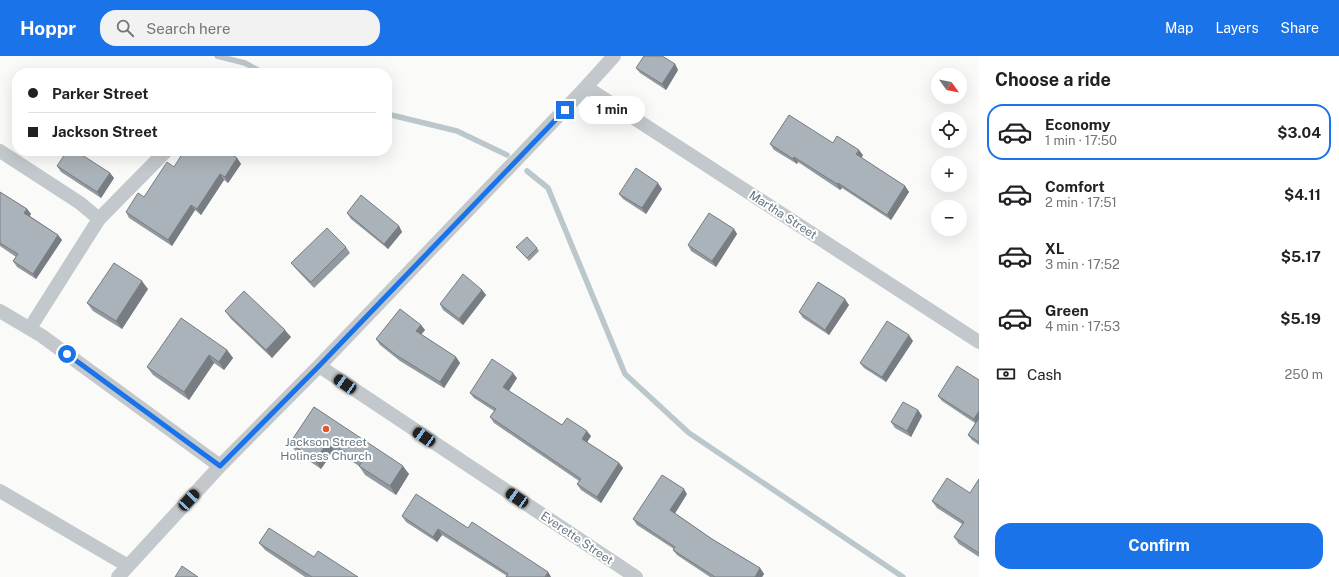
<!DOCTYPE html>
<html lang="en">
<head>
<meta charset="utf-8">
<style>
	:root { --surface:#fff; --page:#f2f2f2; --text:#202124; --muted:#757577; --line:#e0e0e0; --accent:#1a73e8 }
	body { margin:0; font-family:"Public Sans",sans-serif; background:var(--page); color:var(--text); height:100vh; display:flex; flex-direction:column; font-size:15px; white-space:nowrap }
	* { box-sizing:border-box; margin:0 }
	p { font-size:13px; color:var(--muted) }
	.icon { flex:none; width:22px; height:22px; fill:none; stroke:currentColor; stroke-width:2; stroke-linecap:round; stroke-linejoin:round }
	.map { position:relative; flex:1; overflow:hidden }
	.sheet { display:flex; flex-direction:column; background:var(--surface); width:360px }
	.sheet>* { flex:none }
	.top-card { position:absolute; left:12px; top:12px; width:380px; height:88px; border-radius:16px; box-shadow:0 4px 16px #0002; display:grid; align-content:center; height:88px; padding:0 16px; background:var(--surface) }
	.needle { width:26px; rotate:123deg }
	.fabs { position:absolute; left:931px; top:12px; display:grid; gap:8px }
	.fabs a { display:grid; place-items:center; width:36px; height:36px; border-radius:50%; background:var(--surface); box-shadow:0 4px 16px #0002; font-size:20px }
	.end { position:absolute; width:18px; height:18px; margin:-9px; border:5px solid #1a73e8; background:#fff; box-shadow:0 0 0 2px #fff }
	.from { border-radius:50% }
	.bubble { position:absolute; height:28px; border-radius:14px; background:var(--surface); box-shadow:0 4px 16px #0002; font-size:13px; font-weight:700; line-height:28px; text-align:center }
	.car { position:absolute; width:12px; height:24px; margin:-12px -6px; border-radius:5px; box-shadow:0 0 3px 1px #0007; background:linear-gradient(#222 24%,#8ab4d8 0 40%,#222 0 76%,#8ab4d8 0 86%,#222 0) }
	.top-card b { display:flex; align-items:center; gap:14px; height:38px; font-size:15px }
	.top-card b+b { border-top:1px solid var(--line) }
	.top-card i { width:10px; height:10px; background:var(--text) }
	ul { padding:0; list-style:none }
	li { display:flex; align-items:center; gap:12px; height:56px; margin:0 8px 6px; padding:0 8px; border:2px solid transparent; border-radius:16px }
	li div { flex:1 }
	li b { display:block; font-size:15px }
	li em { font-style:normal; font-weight:700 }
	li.selected { border-color:var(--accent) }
	li>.icon { width:36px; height:36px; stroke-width:1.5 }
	h2 { padding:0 16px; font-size:18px; line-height:48px }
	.pay { display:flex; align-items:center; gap:10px; height:44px; padding:0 16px; font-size:15px }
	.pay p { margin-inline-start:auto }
	.primary-button { display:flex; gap:8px; margin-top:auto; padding:8px 16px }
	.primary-button a { flex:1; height:46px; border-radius:16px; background:var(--accent); color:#fff; font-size:16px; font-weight:700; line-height:46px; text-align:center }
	header { display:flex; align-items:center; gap:24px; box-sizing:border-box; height:56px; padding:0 20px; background:var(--accent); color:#fff }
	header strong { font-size:19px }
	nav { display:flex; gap:22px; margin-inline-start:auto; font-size:14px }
	.search { width:280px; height:36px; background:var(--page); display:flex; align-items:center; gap:10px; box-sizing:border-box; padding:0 14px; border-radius:16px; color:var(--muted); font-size:15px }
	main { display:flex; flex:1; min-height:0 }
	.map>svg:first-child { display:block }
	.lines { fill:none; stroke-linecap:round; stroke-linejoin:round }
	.stream { stroke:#bbc7cb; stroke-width:5.5 }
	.minor { stroke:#c3c8cc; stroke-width:14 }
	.wall { fill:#929a9f }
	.shaded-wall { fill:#777d82 }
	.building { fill:#aab3b9; stroke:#777d82 }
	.route { stroke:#1a73e8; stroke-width:5 }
	.poi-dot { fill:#e4572e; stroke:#fff; stroke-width:1.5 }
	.labels { text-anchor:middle; stroke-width:4; stroke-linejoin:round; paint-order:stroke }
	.street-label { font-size:12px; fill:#657683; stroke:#fff }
	.poi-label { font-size:12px; fill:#657683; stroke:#fff }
</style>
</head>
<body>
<header>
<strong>Hoppr</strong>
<div class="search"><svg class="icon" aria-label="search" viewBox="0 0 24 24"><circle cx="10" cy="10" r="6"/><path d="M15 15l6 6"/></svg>Search here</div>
<nav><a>Map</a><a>Layers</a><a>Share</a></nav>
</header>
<main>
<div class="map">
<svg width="979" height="521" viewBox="0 0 979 521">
	<rect width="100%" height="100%" fill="#fafaf8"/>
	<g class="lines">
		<!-- stream -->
		<path class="stream" d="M217 0 245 7 263 17
			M387 58 457 75 507 99
			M527 115 548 132 625 318 689 377 903 521"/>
		<!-- minor -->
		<path class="minor" d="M586 31 979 286
			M0 95 80 147 99 163
			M0 255 42 280 220 410
			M30 272 99 163 166 95
			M319 310 636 521
			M0 435 128 510
			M118 521 220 410 319 310 586 31 614 0"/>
	</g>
	<!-- wall -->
	<path class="wall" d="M675 8 678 14 666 34 640 17 636 12Z
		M833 87 863 99 861 102 905 130 909 136 891 164 842 132 840 134 798 106 797 108 774 94 770 88Z
		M237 102 241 108 228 127 224 124 201 159 195 154 172 190 129 162 126 156 144 141 174 111Z
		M57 110 110 117 114 122 101 142 61 116Z
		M662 133 646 158 623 143 619 138Z
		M0 136 27 153 31 158 30 160 58 179 62 184 36 223 17 211 13 205 16 201 0 190Z
		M347 157 399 170 402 176 388 193 351 163Z
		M734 173 737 178 716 211 691 195 688 189Z
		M346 191 350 197 314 232 295 212 291 207Z
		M516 191 537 192 539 195 529 205Z
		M148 233 122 273 93 255 87 247Z
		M482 234 486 239 463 269 443 254 440 248Z
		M849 249 829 279 803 262 799 256Z
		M225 255 291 281 272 302 231 263Z
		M421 269 425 274 421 278 456 301 460 307 444 332 400 305 380 289 376 283Z
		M913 285 886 326 864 312 860 307Z
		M227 294 233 302 224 314 214 307 189 344 153 319 147 311Z
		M517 322 509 335 562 369 591 380 587 386 619 407 623 412 601 447 581 434 577 428 579 425 494 367 490 361 494 355 474 342 470 337Z
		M979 324V389L972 384 968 379 975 367 942 345 938 340Z
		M314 351 409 418 396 439 365 419 359 410 334 394 321 413 296 396 290 387Z
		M918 354 922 360 911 381 895 372 891 366Z
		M979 423V501L959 488 954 481 962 468 937 452 932 445 970 437Z
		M687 438 675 457 712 483 760 512 764 518 762 521H710L677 499 673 494 674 493 637 469 633 463Z
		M402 460 468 472 548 516 551 521H506L507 520 442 479 437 486 406 466Z
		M259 487 314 501 358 521H305L265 494Z"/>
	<!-- shaded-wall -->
	<path class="shaded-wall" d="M675 8 678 14 666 34 662 28Z
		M859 94 863 99 860 104 856 98Z
		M794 101 798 106 797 108 793 103Z
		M237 102 241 108 228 127 225 121Z
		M110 117 114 122 101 142 97 136Z
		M220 118 224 124 201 159 197 153Z
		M658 127 662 133 646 158 642 152Z
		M838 127 842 132 840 134 837 128Z
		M905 130 909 136 891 164 887 159Z
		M191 149 195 154 172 190 168 184Z
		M27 153 31 158 28 162 24 157Z
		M399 170 402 176 388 193 384 188Z
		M734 173 737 178 716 211 712 205Z
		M58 179 62 184 36 223 33 218Z
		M142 225 148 233 122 273 116 265Z
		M482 234 486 239 463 269 459 263Z
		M845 243 849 249 829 279 825 274Z
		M421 269 425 274 420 280 416 275Z
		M285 274 291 281 272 302 266 294Z
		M909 279 913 285 886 326 882 321Z
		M227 294 233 302 224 314 219 306Z
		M209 299 214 307 189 344 184 336Z
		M456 301 460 307 444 332 440 326Z
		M513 317 517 322 507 337 503 331Z
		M918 354 922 360 911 381 907 375Z
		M979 355V366L977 369 974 363Z
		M587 375 591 380 586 388 582 383Z
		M328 386 334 394 321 413 315 404Z
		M619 407 623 412 601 447 597 441Z
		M403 410 409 418 396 439 390 430Z
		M684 433 687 438 674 459 670 454Z
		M438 473 442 479 437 486 433 481Z
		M760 512 764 518 762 521H755Z
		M548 516 551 521H545Z"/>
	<!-- building -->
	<path class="building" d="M644 0H662L675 8 662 28 636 12Z
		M789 59 833 87 837 80 859 94 856 98 905 130 887 159 838 127 837 128 794 101 793 103 770 88Z
		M67 95H76L110 117 97 136 57 110Z
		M184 95H226L237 102 225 121 220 118 197 153 191 149 168 184 126 156 138 137 144 141 167 106 174 111Z
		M636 112 658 127 642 152 619 138Z
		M0 136 27 153 24 157 58 179 33 218 13 205 18 198 0 187Z
		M361 139 399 170 384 188 347 157Z
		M709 157 734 173 712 205 688 189Z
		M327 172 346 191 311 226 291 207Z
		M527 181 537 192 527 202 516 191Z
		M114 207 142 225 116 265 87 247Z
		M463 218 482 234 459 263 440 248Z
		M818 226 845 243 825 274 799 256Z
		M244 235 285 274 266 294 225 255Z
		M400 253 421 269 416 275 456 301 440 326 396 299 376 283Z
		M181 262 227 294 219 306 209 299 184 336 147 311Z
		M887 265 909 279 882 321 860 307Z
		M492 303 513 317 503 331 562 369 567 362 587 375 582 383 619 407 597 441 577 428 581 423 490 361 496 353 470 337Z
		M957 310 979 324V355L974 363 938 340Z
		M903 346 918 354 907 375 891 366Z
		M314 351 403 410 390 430 359 410 362 406 328 386 315 404 290 387Z
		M979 362V386L968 379Z
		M662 419 684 433 670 454 712 483 760 512 755 521H715L673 494 675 491 633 463Z
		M947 422 970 437 979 423V497L954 481 964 466 932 445Z
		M416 438 468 472 472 466 548 516 545 521H506L508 518 438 473 433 481 402 460Z
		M269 472 314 501 318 495 358 521H312L259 487Z
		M182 510 198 521H175Z"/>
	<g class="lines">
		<!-- route -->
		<path class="route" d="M67 298 220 410 319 310 565 54"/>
	</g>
	<!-- markers -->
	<circle class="poi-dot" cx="326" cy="373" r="4"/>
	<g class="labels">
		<!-- street labels -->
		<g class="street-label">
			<text transform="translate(783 159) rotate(33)" y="4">Martha Street</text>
			<text transform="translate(577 482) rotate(34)" y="4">Everette Street</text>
		</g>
		<!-- poi labels -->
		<g class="poi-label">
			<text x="326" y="390">Jackson Street<tspan x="326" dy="14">Holiness Church</tspan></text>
		</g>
	</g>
</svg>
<div class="fabs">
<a><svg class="needle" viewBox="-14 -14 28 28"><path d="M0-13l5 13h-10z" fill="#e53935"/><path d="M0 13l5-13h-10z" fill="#757577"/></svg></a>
<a><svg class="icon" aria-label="locate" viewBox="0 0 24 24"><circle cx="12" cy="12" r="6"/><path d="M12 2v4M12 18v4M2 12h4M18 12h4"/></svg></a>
<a>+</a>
<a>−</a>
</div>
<i class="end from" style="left:67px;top:298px"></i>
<i class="end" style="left:565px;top:54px"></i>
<div class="bubble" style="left:579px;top:40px;width:66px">1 min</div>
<i class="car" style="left:345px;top:328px;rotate:304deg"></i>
<i class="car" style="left:424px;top:381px;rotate:304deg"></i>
<i class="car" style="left:517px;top:442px;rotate:304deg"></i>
<i class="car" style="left:189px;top:444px;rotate:43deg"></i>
<div class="top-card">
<b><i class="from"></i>Parker Street</b>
<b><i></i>Jackson Street</b>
</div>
</div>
<section class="sheet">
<h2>Choose a ride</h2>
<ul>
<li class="selected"><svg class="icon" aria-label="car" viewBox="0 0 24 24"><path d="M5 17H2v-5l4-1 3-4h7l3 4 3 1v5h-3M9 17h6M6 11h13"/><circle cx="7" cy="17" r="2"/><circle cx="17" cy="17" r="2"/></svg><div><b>Economy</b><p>1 min · 17:50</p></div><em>$3.04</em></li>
<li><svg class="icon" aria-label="car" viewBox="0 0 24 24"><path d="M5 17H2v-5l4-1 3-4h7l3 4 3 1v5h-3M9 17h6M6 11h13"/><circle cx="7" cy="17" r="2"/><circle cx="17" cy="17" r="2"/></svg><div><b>Comfort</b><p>2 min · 17:51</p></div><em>$4.11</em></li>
<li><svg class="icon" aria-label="car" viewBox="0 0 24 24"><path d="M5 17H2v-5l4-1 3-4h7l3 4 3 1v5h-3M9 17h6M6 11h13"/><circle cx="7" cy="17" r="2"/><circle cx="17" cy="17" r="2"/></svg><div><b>XL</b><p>3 min · 17:52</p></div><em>$5.17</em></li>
<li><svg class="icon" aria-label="car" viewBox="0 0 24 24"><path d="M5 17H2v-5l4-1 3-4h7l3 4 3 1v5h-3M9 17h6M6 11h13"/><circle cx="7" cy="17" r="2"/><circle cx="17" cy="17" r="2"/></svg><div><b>Green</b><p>4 min · 17:53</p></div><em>$5.19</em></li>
</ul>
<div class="pay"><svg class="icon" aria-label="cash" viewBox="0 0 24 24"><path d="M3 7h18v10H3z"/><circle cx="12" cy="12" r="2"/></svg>Cash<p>250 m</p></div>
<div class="primary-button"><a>Confirm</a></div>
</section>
</main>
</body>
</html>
